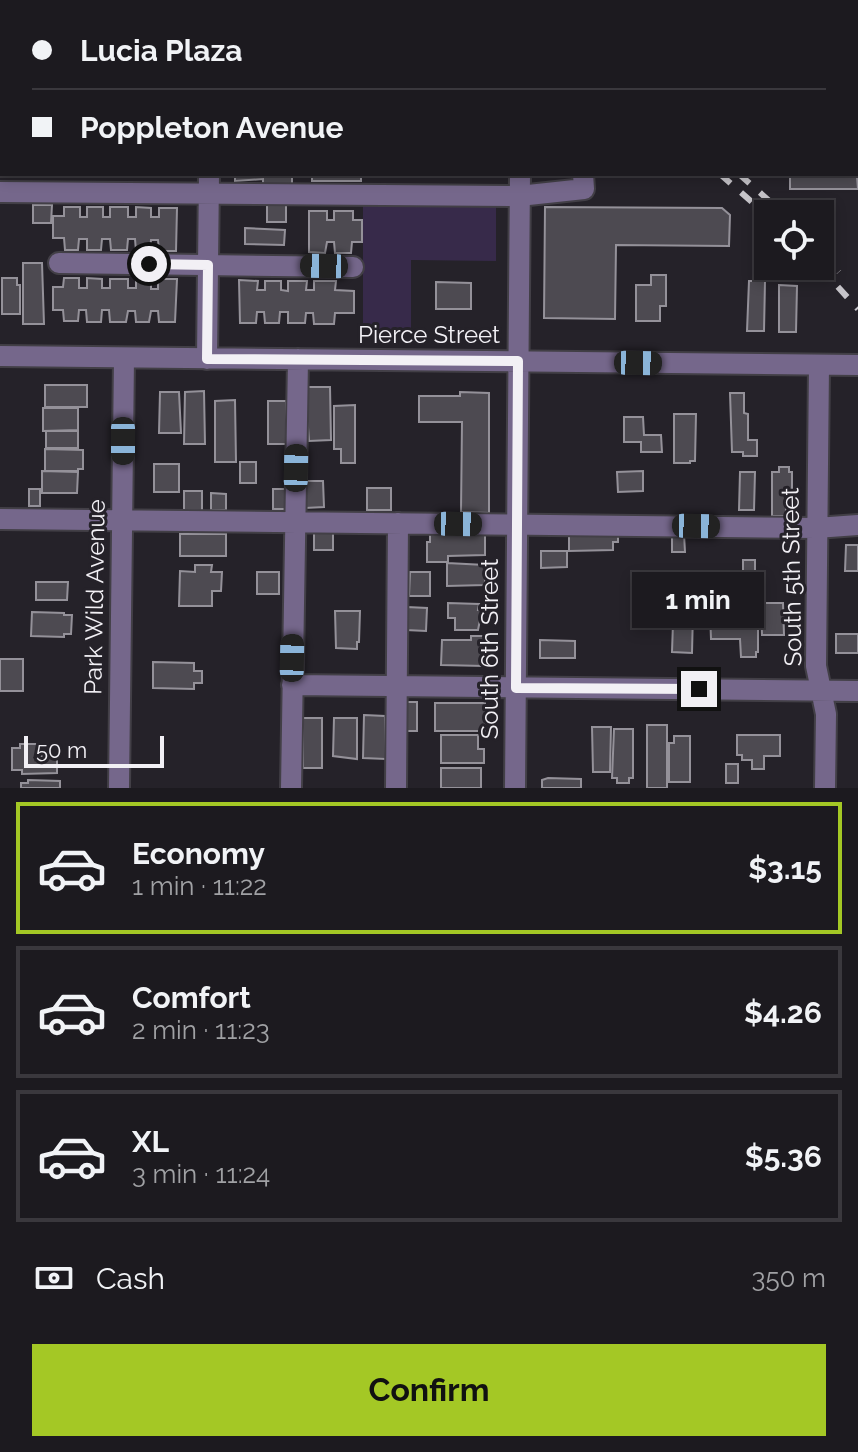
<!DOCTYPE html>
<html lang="en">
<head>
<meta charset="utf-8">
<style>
	:root { --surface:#1c1a1f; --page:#29272c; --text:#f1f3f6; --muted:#a0a1a4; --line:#3a383d; --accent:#a4c825 }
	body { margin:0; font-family:Raleway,sans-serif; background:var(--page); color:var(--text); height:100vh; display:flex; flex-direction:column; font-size:30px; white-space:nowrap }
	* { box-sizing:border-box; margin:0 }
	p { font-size:26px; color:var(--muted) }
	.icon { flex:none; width:44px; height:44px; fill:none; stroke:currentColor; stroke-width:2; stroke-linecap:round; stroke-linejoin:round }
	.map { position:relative; height:788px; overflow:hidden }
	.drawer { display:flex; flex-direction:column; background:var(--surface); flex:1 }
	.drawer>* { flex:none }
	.top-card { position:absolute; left:0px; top:0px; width:858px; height:176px; box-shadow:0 4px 12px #0003,0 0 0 2px var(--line); display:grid; align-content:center; height:176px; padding:0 32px; background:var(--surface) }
	.tools { position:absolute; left:754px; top:200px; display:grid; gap:16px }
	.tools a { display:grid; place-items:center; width:80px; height:80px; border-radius:0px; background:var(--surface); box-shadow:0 4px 12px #0003,0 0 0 2px var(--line); font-size:40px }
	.scale { position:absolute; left:24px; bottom:20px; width:140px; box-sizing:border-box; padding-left:8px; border:4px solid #f2f0f5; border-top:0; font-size:22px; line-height:28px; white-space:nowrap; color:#f2f0f5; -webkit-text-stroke:6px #252229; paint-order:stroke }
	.end { position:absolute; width:36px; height:36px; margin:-18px; border:10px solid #f2f0f5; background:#111; box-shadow:0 0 0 4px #111 }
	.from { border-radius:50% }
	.bubble { position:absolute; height:56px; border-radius:0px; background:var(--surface); box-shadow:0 4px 12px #0003,0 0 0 2px var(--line); font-size:26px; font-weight:700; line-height:56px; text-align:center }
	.car { position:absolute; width:24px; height:48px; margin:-24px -12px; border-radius:10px; box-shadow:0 0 6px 2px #0007; background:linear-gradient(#222 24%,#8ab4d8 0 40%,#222 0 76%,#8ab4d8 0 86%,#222 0) }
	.top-card b { display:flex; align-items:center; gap:28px; height:76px; font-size:30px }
	.top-card b+b { border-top:2px solid var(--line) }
	.top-card i { width:20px; height:20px; background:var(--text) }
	ul { padding:14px 0 0; list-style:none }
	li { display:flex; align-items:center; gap:24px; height:132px; margin:0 16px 12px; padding:0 16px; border:4px solid var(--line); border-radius:0px }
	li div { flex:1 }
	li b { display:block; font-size:30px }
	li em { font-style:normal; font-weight:700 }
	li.selected { border-color:var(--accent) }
	li>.icon { width:72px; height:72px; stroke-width:1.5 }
	.pay { display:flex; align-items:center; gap:20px; height:88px; padding:0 32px; font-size:30px }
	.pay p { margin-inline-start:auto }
	.button { display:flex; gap:16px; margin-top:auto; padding:16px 32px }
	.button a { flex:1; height:92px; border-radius:0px; background:var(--accent); color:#111; font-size:32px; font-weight:700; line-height:92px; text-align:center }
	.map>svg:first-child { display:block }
	.green { fill:#372a4a }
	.building { fill:#4d4a51; stroke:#949199; stroke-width:2 }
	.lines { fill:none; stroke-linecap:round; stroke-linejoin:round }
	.minor-casing { stroke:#423f46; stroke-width:24 }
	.minor { stroke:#75678b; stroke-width:20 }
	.rail { stroke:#c6c4c9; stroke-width:6; stroke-dasharray:14 14; stroke-linecap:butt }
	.route { stroke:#f2f0f5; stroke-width:10 }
	.labels { text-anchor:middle; stroke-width:6; stroke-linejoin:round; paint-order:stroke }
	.street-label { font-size:24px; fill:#f2f0f5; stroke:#252229 }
</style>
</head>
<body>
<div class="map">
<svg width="858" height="788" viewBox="0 0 858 788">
	<rect width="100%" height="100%" fill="#252229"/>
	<!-- green -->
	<path class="green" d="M363 204H496V261L411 260V331L363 330Z"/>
	<!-- building -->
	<path class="building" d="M567 0H747V2H567Z
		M753 0H858V4L856 2Z
		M856 165 858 189H790V174H856Z
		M235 174H292V186H263V179L235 181Z
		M312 174H361V181H312Z
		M33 205H52L51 223H33Z
		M267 205H286V222H267Z
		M64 207H80V217H87V207H103V217H110V207H128V217H136V207L151 208V217H159V208H177L176 251H159L158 240H151L150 251H136L135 239H128L127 250H111L110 239H102L101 250H87V239H79L78 250H65L64 238H53V216H64Z
		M545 207 722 208 730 215 729 246 616 245 615 319 544 318Z
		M309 211H327V220H334V211H353V220H362V242H352L351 253H335L334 242H327L325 253 309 252Z
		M245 228 285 230 284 245 245 244Z
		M23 263H42L44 324H23Z
		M651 275H666V306H660V321H636V285H651Z
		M2 278H17V285H20V314H2Z
		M64 278H79V288H87V278L102 279V288H110V279H128V288H136V279H151V289H158V279H177L175 322H159L158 311H151L149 322H136L135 311H128L126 322H110L109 310H102L101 322H87L86 310H79L78 321H64L63 310H53V287H63Z
		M239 280 258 281 257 290H265V281H281V290L288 291V281H307L306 290H314V281H336L335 290 354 291V313H335L334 324H314L313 313H306L305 323H288V312H280L279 323H265L264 312H257L256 323H240Z
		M749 281H765L764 331H747Z
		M436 282 471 283V309H436Z
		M779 285 797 286 796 332H779Z
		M45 385H87V407H45Z
		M305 387H330L331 440 309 441Z
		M204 391 205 444H184L185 392Z
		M160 392H179L181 433H159Z
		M460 392 489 393V513L461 512 462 422H419V396H460Z
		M730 393H744V413L748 414V440H757V456H743V452H732Z
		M235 400 236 462H215V401Z
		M268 401H286V444H268Z
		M355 405V463H341V449H334V406Z
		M43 408H78V430L43 431Z
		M674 414H696L695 461H690V463H674Z
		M624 417H643L644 435H661L662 452H641V442H624Z
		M46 431H78V448H46Z
		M45 449 83 450V469H78V471H45Z
		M240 462H256V483H240Z
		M154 464H179V492H154Z
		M779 467H789V472H792V496H786V516H772V472H779Z
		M42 471 78 472 77 493H42Z
		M643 471V491L618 492 617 472Z
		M740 472H755L754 510H739Z
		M304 481H323L324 507 305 508Z
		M367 488H391V510H367Z
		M29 489H40V506H29Z
		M273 489H287L286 509H273Z
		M184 491H202V511L184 510Z
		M211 493 226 494V510H211Z
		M314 531 333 532V550H314Z
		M430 533 485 535V555L448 556V562H427V542H430Z
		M180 534H226V556H180Z
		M569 534H618V542H613V550L569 551Z
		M672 534H684L685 552H672Z
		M846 545H858V571H845Z
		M541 551H567V567L541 568Z
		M743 560H755V605H743Z
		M447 563 485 565V585L447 586Z
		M195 565H212L211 572H222L221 591H212V606H179L180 571 195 572Z
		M257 572H279V594H257Z
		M410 572H430V596H409Z
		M36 582H68L67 600H36Z
		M448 603 479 604 478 610H482L478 630H455V618H448Z
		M761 603H783L784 635H762Z
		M407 607 427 608 426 631 406 630Z
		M739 610H758V652H756V657H741L740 639H711L710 612Z
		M335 611H360L359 642H357V649L336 648Z
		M32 612 64 613V615H72L71 634H64V637L31 636Z
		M677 612H693L692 653 672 652 673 623H677Z
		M836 634H858V653H836Z
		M471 636H484V666L441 665 442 640H471Z
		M540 640 575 641V658H540Z
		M0 659H23V691H0Z
		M153 662 194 663V671H202V683H194V689L153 688Z
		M405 702H417V731H405Z
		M435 703H485V731H435Z
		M364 715 385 716 386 759 363 758Z
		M303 718H322V768H303Z
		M334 718H357V759L333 756Z
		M647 725H667V788H647Z
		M592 727H611L610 772H593Z
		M614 729H633V778H629V783H617V778H612Z
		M441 735H478V749H484V763H441Z
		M737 735H780V756H764V769H752V760H742V755H737Z
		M674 736H690V782H669V743H674Z
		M20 744H37V756H57V773L22 774V770H12V748H20Z
		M726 764H738V783H726Z
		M441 768H481V788H441Z
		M548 778 581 779V788H542V780Z
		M28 780 60 781V788H21V783H28Z"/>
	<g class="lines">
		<defs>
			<path id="minor" d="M205 0V2
				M6 2V0
				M856 13H858
				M0 30H2
				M0 117H2
				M0 192 519 196 584 189 583 174
				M59 263 353 267
				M0 356 858 365
				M207 359 209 174
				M819 365 816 666 826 714 825 788
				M0 519 816 528 858 525
				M292 685 858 691
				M119 788 124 358
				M291 788 298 359
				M396 788 398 523
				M515 788 520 174"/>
		</defs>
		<!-- minor casing -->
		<use href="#minor" class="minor-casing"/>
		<!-- minor -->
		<use href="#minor" class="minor"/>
		<!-- rail -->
		<path class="rail" d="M468 0 472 2
			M501 0 505 2
			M720 174 768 216
			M739 174 784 214
			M820 251 839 272
			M819 266 858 309"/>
	</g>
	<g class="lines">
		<!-- route -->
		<path class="route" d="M149 264 208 265 207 359 518 361 516 688 699 689"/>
	</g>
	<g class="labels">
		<!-- street labels -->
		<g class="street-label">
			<text x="429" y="343">Pierce Street</text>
			<text transform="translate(792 577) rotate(-91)" y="8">South 5th Street</text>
			<text transform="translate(95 597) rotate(-89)" y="8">Park Wild Avenue</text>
			<text transform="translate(490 649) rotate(-90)" y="8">South 6th Street</text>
		</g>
	</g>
</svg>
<div class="tools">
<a><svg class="icon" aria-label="locate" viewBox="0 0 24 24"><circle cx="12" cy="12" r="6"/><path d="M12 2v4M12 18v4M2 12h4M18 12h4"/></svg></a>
</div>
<div class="scale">50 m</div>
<i class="end from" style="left:149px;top:264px"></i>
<i class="end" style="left:699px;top:689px"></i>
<div class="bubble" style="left:632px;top:572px;width:132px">1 min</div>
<i class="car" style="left:324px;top:266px;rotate:271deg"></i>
<i class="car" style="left:638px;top:363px;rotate:91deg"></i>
<i class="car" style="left:123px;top:441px;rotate:180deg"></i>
<i class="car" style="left:296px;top:468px;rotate:1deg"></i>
<i class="car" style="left:458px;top:524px;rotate:91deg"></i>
<i class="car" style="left:696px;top:526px;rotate:91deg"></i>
<i class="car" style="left:292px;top:658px;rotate:1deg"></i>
<div class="top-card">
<b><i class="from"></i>Lucia Plaza</b>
<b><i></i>Poppleton Avenue</b>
</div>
</div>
<section class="drawer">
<ul>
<li class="selected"><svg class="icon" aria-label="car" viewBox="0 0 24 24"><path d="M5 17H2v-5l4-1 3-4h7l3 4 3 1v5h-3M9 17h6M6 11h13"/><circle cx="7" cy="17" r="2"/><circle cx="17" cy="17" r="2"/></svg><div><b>Economy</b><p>1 min · 11:22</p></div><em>$3.15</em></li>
<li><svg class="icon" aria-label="car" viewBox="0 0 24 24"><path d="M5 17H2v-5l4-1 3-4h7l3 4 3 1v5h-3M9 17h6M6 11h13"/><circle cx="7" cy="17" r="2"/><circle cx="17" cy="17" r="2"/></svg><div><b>Comfort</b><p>2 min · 11:23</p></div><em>$4.26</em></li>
<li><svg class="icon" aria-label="car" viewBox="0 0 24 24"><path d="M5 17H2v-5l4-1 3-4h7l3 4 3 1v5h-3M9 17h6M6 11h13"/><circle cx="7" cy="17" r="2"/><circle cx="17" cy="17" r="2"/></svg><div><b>XL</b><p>3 min · 11:24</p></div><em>$5.36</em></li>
</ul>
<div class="pay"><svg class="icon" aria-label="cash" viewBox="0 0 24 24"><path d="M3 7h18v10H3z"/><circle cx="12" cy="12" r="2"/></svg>Cash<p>350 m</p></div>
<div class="button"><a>Confirm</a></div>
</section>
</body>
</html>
